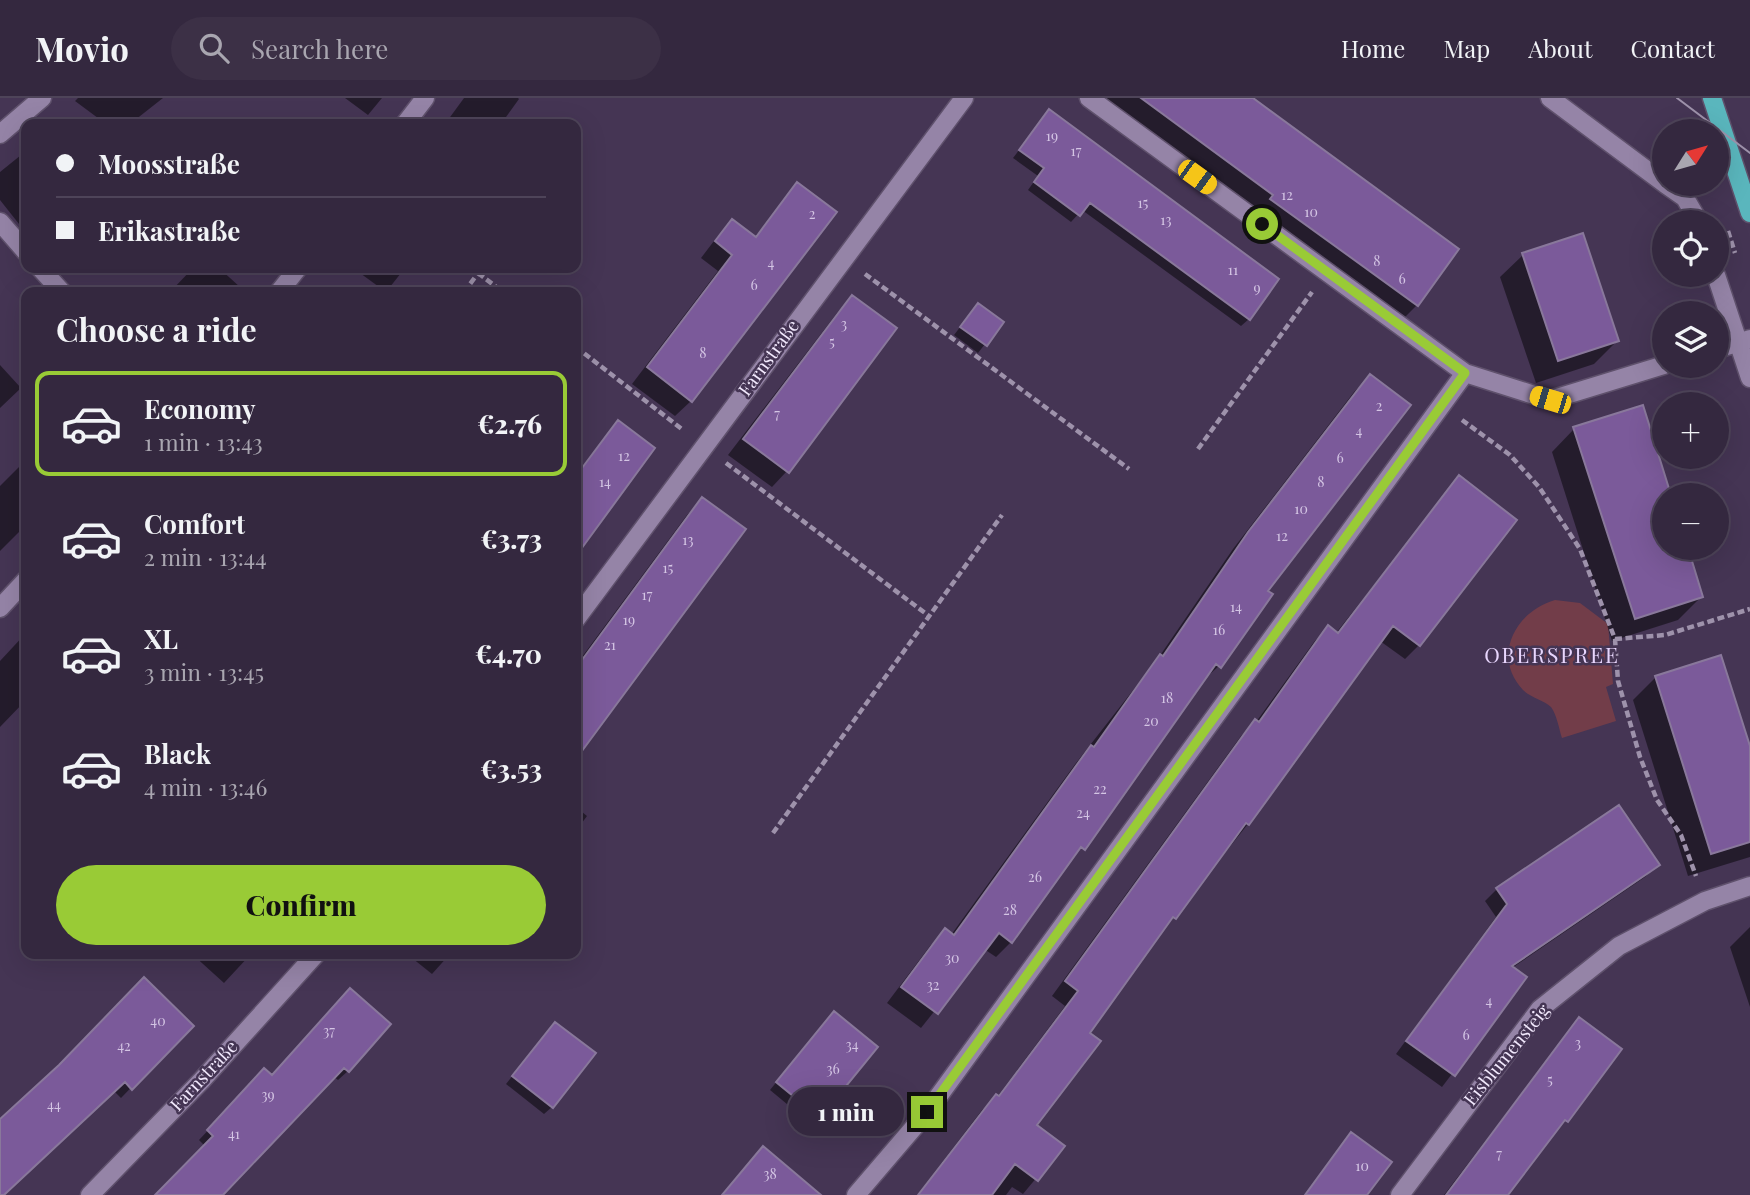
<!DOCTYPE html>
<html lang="en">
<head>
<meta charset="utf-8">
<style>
	:root { --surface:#34283f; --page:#3c3046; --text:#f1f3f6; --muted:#a9a6b0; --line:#4e4459; --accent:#99cb36 }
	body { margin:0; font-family:"Playfair Display",serif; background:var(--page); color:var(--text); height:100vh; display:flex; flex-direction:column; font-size:26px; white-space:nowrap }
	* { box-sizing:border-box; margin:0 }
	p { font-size:23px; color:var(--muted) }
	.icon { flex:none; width:38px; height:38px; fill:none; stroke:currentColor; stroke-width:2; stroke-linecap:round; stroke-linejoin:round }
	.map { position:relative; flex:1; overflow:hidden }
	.drawer { position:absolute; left:21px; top:189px; width:560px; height:672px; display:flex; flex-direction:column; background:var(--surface); border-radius:14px; box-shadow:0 7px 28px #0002,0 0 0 2px var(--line) }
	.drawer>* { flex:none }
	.guide { position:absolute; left:21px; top:21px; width:560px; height:154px; border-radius:14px; box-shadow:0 7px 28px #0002,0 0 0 2px var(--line); display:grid; align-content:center; height:154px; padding:0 35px; background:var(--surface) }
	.needle { width:46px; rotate:53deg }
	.fabs { position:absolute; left:1652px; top:21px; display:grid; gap:14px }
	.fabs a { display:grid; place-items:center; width:77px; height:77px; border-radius:50%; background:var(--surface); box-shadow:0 7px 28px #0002,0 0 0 2px var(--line); font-size:35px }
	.end { position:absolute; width:32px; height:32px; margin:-16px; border:9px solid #99cb36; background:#111; box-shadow:0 0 0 4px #111 }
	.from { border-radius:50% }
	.bubble { position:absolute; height:49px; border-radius:24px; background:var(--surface); box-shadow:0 7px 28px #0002,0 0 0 2px var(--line); font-size:23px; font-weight:800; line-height:49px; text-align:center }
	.car { position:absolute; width:21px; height:42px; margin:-21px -10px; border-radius:9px; box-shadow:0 0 5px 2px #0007; background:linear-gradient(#f5c518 24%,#345 0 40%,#f5c518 0 76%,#345 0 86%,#f5c518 0) }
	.guide b { display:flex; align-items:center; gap:24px; height:66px; font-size:26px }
	.guide b+b { border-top:2px solid var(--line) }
	.guide i { width:18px; height:18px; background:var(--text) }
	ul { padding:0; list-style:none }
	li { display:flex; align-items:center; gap:21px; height:105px; margin:0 14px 10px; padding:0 21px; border:4px solid transparent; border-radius:14px }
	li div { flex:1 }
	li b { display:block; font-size:26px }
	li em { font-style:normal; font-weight:800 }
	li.active { border-color:var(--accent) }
	li>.icon { width:63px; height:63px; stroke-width:1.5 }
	h2 { padding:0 35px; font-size:32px; line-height:84px }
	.cta { display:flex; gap:14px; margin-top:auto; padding:14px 35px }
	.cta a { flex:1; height:80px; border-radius:42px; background:var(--accent); color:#111; font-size:28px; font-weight:800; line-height:80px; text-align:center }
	header { display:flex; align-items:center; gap:42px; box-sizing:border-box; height:98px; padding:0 35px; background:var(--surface); border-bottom:2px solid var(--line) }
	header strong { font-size:33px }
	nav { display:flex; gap:38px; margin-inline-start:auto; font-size:24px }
	.search { width:490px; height:63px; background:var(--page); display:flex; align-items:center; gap:18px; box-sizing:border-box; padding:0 24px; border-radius:38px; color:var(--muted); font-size:26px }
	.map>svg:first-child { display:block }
	.green { fill:#723d49 }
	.shadow { fill:#0007 }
	.building { fill:#7b5a9a; stroke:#89789b; stroke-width:2 }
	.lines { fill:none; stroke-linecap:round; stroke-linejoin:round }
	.minor-casing { stroke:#5f516c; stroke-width:21 }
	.major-casing { stroke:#5f516c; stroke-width:21 }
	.path { stroke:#9e92ab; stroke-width:4.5; stroke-dasharray:7 3.5; stroke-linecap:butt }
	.minor { stroke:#9584a7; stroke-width:18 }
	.major { stroke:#5ab6bd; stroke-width:18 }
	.tram { stroke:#9e92ab; stroke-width:2 }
	.route { stroke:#99cb36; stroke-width:9 }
	.labels { text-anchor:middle; stroke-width:5; stroke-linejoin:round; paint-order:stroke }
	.number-label { font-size:14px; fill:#d4c5e4 }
	.street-label { font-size:18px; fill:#f2e9fd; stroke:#453554 }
	.quarter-label { font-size:21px; letter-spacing:2px; fill:#e8d6fd; stroke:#453554 }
</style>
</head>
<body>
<header>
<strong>Movio</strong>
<div class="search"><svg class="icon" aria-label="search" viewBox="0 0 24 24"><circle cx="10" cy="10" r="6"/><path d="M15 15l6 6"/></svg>Search here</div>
<nav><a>Home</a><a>Map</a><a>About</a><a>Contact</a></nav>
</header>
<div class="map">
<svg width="1750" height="1097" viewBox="0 0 1750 1097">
	<rect width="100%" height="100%" fill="#453554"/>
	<!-- green -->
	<path class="green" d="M1555 502 1580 505 1608 526 1613 586 1606 589 1616 623 1562 640C1559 631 1557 617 1551 609 1544 602 1531 600 1523 592 1491 558 1516 513 1555 502Z"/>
	<!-- shadow -->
	<path class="shadow" d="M78 0H163L130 26H106L75 3Z
		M345 0H382L368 17Z
		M464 0H518L519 1 501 26H445Z
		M1104 0H1249L1417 207 1402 222 1256 117 1259 113Z
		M1049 13 1249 221 1241 228 1082 112 1071 124 1028 92 1038 78 1013 60Z
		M26 53V120L19 126 0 102V74Z
		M797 86 691 303 675 318 632 286 718 173 701 160 717 139 732 123 754 140Z
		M1523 157 1617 243 1594 266 1536 285 1500 179Z
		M193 170H219L240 189 235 194H170Z
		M353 170H405L386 194Z
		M852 199 787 373 772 389 728 357 837 215Z
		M971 215 1002 224 978 255 954 237Z
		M0 267 21 290 0 310Z
		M1370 278 1265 493 1219 568 1202 583 1011 844 996 859 984 851 921 930 887 905 930 848 945 833 951 837 1076 665 1159 559 1233 451 1354 294Z
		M1642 310 1669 397H1664V450H1686L1701 499 1678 522 1612 543 1552 354 1574 331Z
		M618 324 653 350 576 455V376Z
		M26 362V427L0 453V388Z
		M1459 380 1419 547 1405 561 1380 543 1248 726 1161 835 1088 936 1035 1028 1062 1049 1023 1096 1012 1089 1006 1097H917L982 1012 997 999 1065 908 1052 898 1241 638 1256 624 1314 544 1328 529 1336 535Z
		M702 401 580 652 576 657V567L687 417Z
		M26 535V602L0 629V563Z
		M1656 579 1750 654V759L1688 778 1633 602Z
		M576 709 587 718 576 733Z
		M1657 767 1645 779 1512 870 1525 880 1442 989 1396 956 1496 819 1485 803 1497 791Z
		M1750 829V909L1730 849Z
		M192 856H251L224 885Z
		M407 856H450L432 876Z
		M341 902 348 973 338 982 333 978 220 1097H157L205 1048 199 1042 255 982 271 979Z
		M826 923 818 1019 811 1026 770 992Z
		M191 928 121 1000 114 993 0 1097V1024Z
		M1572 929 1506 1097H1444Z
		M548 933 552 1009 544 1016 506 986Z"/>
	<!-- building -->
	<path class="building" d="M1141 0H1253L1459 151 1418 208 1270 101 1273 97Z
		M1049 11 1279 181 1250 222 1090 105 1080 118 1034 84 1044 70 1019 52Z
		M797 84 837 114 692 304 647 269 732 157 715 143 732 121 756 139Z
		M1583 135 1619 243 1558 263 1522 155Z
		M852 197 897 230 789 375 743 341Z
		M978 205 1004 224 987 248 960 229Z
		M1370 276 1411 307 1268 493 1273 496 1221 570 1216 566 1085 752 1081 749 1012 845 999 835 938 916 901 889 945 830 954 837 1091 647 1094 649 1160 556 1163 558 1248 434Z
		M1643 307 1671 397H1664V450H1688L1703 499 1635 521 1573 329Z
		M618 322 655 350 576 458V378Z
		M1459 377 1517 422 1420 548 1393 528 1249 727 1246 725 1176 821 1173 819 1090 935 1101 943 1037 1027 1065 1048 1038 1083 1015 1066 992 1097H918L996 996 999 998 1078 893 1065 883 1255 621 1259 624 1328 527 1338 535Z
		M702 399 746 431 576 661V570Z
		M1721 557 1750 648V744L1711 756 1655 578Z
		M1619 707 1660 767 1512 868 1527 879 1455 978 1406 943 1507 806 1496 790Z
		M144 879 194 928 132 992 125 984 4 1097H0V1021L59 967Z
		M350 890 391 926 349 974 344 970 223 1097H155L213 1038 207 1032 264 970 272 977Z
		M834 913 878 949 820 1020 776 984Z
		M1579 919 1622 951 1568 1024 1565 1022 1508 1097H1446Z
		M555 924 596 955 553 1010 512 978Z
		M1351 1034 1392 1064 1367 1097H1305Z
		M763 1048 821 1097H722Z"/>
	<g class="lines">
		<defs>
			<path id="minor" d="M1089 0 1465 275 1550 302 1664 267
				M1550 0 1664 85
				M405 26 425 0
				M0 36 42 0
				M1665 86 1685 100 1699 124
				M0 124 26 154
				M40 170 62 194
				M1716 177 1750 280
				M279 194 298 170
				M1717 251 1750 241
				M0 510 26 482
				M576 521 964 0
				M90 1097 202 982 316 856
				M856 1097 927 1014 1465 275
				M1400 1097 1540 911 1619 848 1705 803 1750 788"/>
			<path id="major" d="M1712 0 1750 115"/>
		</defs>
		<!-- minor casing -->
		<use href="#minor" class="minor-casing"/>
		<!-- major casing -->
		<use href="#major" class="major-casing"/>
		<!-- path -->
		<path class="path" d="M576 43 579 39
			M1728 133 1735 155
			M478 175 503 194
			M865 176 1129 371
			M464 194 482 170
			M576 249 683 332
			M1462 322 1510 357 1539 389 1580 451 1615 541 1618 583 1640 659 1657 702 1681 737 1696 778
			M1198 351 1312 194
			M726 365 929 518
			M1615 541 1665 537 1750 511
			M773 735 1002 417"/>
		<!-- minor -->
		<use href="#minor" class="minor"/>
		<!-- major -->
		<use href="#major" class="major"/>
		<!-- tram -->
		<path class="tram" d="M1677 0 1750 55"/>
	</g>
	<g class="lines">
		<!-- route -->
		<path class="route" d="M927 1014 1465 275 1262 126"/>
	</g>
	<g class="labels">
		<!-- number labels -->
		<g class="number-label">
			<text x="1052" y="43">19</text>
			<text x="1076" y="58">17</text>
			<text x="1287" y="102">12</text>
			<text x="1143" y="110">15</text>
			<text x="1311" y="119">10</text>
			<text x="812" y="121">2</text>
			<text x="1166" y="127">13</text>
			<text x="1377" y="168">8</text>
			<text x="771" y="170">4</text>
			<text x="1233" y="177">11</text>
			<text x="1402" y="186">6</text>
			<text x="754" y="192">6</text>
			<text x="1257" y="195">9</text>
			<text x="844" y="231">3</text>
			<text x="832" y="249">5</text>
			<text x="703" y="260">8</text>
			<text x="1379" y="313">2</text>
			<text x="777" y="321">7</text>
			<text x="1359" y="338">4</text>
			<text x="624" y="363">12</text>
			<text x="1340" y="365">6</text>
			<text x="605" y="389">14</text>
			<text x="1321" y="389">8</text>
			<text x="1301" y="416">10</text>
			<text x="1282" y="443">12</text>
			<text x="688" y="447">13</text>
			<text x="668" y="475">15</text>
			<text x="647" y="502">17</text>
			<text x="1236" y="514">14</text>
			<text x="629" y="527">19</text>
			<text x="1219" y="537">16</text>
			<text x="610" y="552">21</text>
			<text x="1167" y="605">18</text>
			<text x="1151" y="628">20</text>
			<text x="1100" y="696">22</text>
			<text x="1083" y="720">24</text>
			<text x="1035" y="784">26</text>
			<text x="1010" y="817">28</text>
			<text x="952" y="865">30</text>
			<text x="933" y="892">32</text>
			<text x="1489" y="908">4</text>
			<text x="158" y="928">40</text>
			<text x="329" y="938">37</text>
			<text x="1466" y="942">6</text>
			<text x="1578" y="950">3</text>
			<text x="852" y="952">34</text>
			<text x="124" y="953">42</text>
			<text x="833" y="976">36</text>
			<text x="1550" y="987">5</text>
			<text x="268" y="1002">39</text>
			<text x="54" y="1012">44</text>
			<text x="234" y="1041">41</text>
			<text x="1499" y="1061">7</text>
			<text x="1362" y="1073">10</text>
			<text x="770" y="1081">38</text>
		</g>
		<!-- street labels -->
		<g class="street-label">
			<text transform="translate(769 260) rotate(-54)" y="6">Farnstraße</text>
			<text transform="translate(1507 957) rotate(-51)" y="6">Eisblumensteig</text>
			<text transform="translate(204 978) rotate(-47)" y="6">Farnstraße</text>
		</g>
		<!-- quarter labels -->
		<g class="quarter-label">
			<text x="1552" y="565">OBERSPREE</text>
		</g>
	</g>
</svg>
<div class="fabs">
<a><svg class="needle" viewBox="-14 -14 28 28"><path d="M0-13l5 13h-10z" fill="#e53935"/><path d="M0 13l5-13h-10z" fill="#a9a6b0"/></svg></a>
<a><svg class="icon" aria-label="locate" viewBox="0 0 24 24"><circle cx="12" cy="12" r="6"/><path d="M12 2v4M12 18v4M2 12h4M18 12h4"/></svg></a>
<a><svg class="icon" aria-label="layers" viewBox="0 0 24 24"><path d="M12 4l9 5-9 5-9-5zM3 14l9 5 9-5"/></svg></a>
<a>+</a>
<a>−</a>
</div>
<i class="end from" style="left:1262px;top:126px"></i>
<i class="end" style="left:927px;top:1014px"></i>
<div class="bubble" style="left:788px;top:989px;width:116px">1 min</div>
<i class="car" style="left:1197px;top:79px;rotate:126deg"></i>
<i class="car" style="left:1550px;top:302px;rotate:287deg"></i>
<div class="guide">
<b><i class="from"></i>Moosstraße</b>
<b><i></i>Erikastraße</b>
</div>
<section class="drawer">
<h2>Choose a ride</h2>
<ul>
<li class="active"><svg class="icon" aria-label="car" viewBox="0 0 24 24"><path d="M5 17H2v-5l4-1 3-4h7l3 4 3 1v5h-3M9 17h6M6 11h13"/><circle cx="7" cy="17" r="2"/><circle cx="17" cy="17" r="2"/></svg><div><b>Economy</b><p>1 min · 13:43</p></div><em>€2.76</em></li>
<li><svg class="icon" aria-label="car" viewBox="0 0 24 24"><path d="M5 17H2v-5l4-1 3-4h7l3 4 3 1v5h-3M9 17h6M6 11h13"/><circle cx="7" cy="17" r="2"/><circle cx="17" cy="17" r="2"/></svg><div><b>Comfort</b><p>2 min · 13:44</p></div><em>€3.73</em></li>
<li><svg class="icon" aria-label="car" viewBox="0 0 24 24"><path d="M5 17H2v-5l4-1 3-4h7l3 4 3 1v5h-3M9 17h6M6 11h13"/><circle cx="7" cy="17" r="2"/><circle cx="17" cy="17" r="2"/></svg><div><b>XL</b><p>3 min · 13:45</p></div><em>€4.70</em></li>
<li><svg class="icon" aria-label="car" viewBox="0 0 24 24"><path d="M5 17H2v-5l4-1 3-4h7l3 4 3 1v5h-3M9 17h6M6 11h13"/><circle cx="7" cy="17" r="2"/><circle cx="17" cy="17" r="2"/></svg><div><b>Black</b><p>4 min · 13:46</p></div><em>€3.53</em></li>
</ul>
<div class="cta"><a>Confirm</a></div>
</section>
</div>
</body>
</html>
